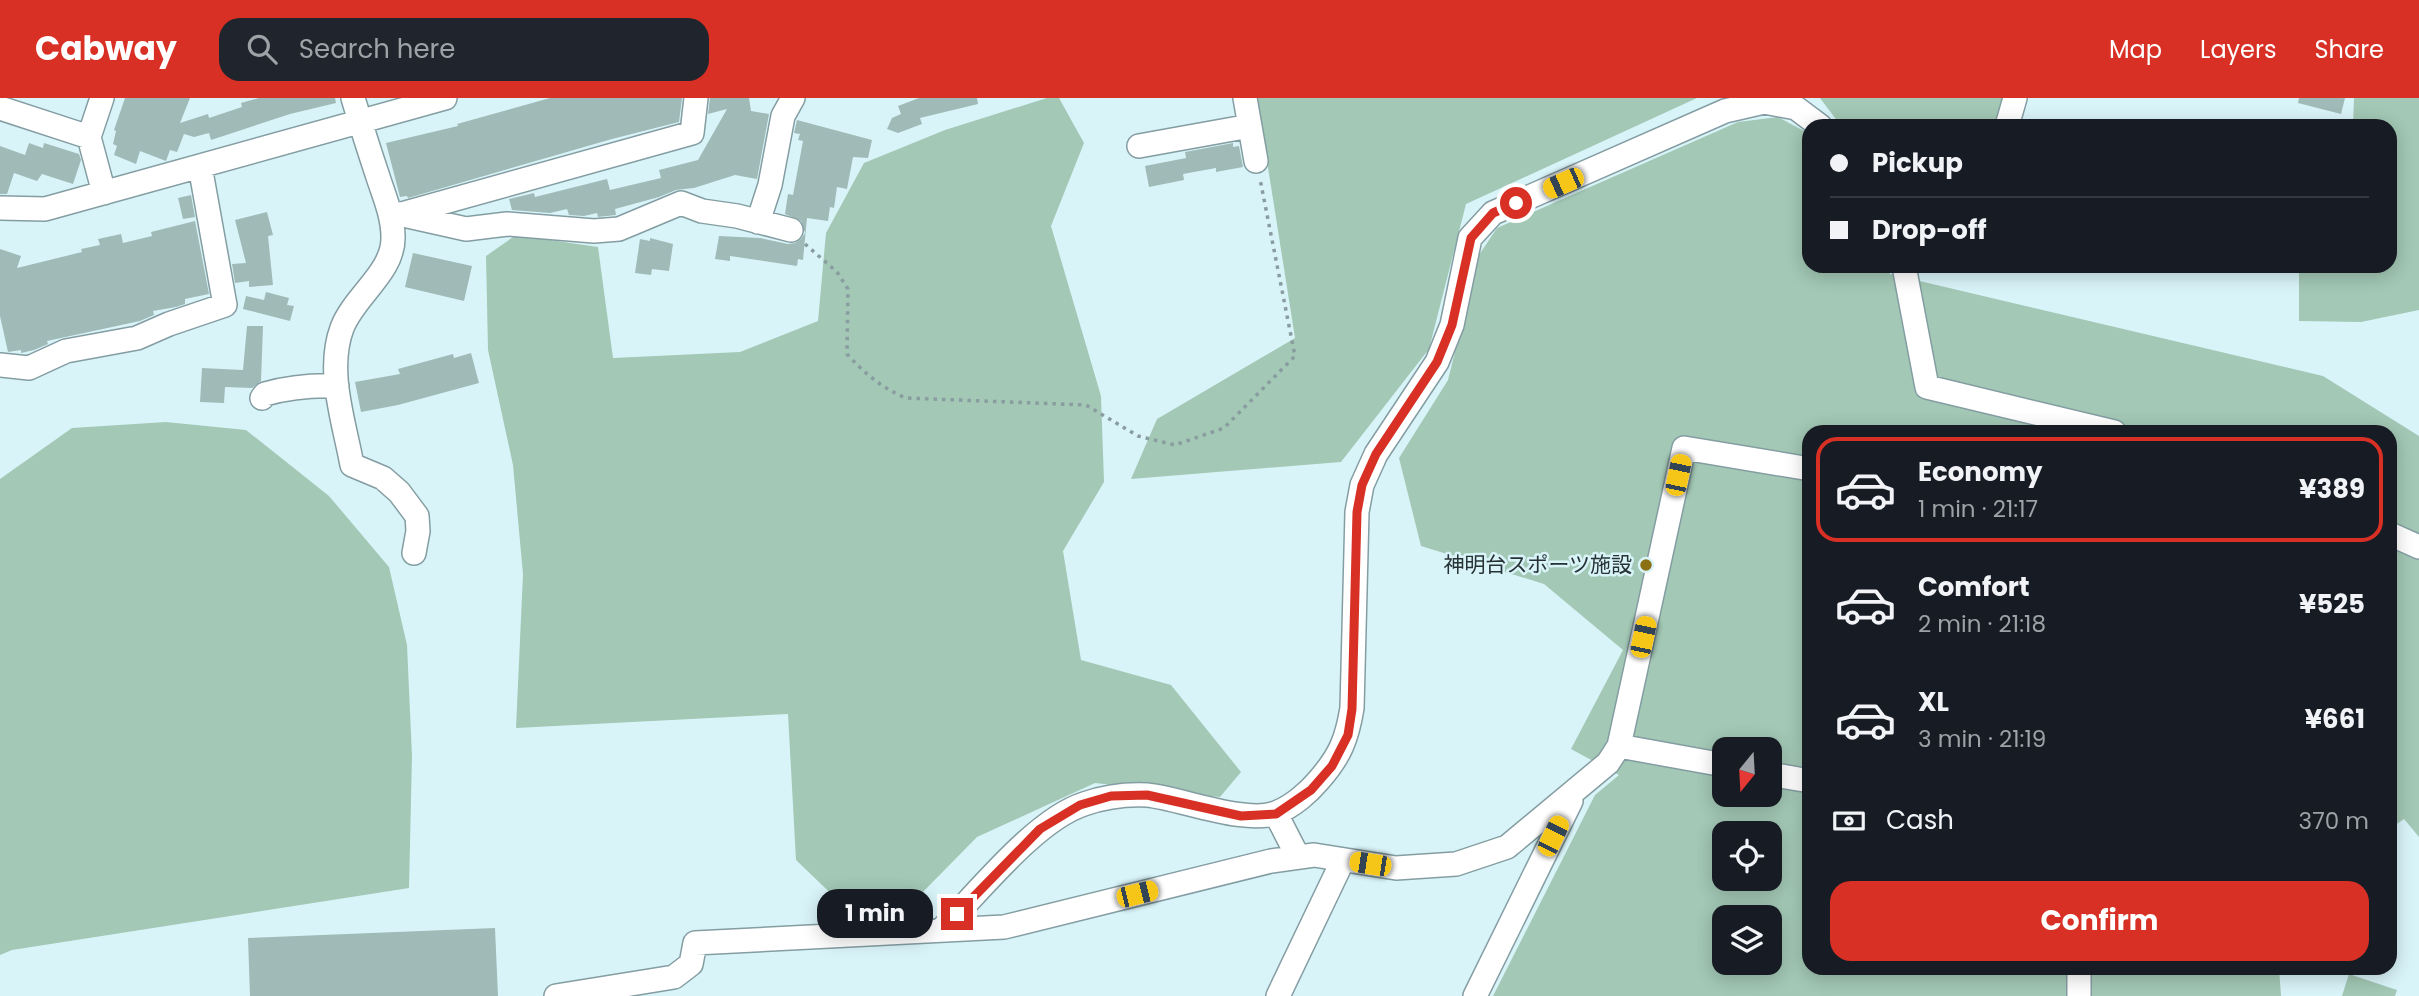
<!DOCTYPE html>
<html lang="en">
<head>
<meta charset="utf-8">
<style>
	:root { --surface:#171b24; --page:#20242c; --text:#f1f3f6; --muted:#9ea1a6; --line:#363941; --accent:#d93025 }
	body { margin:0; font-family:Poppins,"Noto Sans JP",sans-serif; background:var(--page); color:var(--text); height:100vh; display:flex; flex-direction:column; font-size:26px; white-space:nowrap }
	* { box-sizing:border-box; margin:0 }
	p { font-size:23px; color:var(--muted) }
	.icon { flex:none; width:38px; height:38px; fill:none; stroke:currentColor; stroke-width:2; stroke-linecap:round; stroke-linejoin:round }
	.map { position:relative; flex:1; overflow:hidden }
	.panel { position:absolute; left:1802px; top:327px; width:595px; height:550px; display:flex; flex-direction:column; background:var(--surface); border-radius:21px; box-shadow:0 4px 18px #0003 }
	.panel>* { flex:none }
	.guide { position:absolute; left:1802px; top:21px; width:595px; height:154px; border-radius:21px; box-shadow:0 4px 18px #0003; display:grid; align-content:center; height:154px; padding:0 28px; background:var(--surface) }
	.needle { width:46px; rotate:198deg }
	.controls { position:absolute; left:1712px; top:639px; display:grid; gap:14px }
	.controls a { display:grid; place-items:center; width:70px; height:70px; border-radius:14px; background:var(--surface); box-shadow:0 4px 18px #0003; font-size:35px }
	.end { position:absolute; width:32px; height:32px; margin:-16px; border:9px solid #d93025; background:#fff; box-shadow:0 0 0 4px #fff }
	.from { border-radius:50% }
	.bubble { position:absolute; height:49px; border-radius:21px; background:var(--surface); box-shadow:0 4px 18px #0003; font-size:23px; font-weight:700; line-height:49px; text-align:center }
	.car { position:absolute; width:21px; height:42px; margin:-21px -10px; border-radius:9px; box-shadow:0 0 5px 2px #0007; background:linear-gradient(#f5c518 24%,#345 0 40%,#f5c518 0 76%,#345 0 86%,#f5c518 0) }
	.guide b { display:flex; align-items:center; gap:24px; height:66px; font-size:26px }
	.guide b+b { border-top:2px solid var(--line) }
	.guide i { width:18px; height:18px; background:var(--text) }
	ul { padding:12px 0 0; list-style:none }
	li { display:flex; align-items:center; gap:21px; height:105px; margin:0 14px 10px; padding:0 14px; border:4px solid transparent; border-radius:21px }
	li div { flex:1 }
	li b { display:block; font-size:26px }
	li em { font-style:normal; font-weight:700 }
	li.current { border-color:var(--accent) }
	li>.icon { width:63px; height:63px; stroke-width:1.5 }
	.pay { display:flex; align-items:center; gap:18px; height:77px; padding:0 28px; font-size:26px }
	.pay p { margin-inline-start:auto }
	.cta { display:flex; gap:14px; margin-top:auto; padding:14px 28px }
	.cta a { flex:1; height:80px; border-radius:21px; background:var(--accent); color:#fff; font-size:28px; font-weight:700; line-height:80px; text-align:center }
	header { display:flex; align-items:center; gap:42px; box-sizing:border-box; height:98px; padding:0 35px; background:var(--accent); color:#fff }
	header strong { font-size:33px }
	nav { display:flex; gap:38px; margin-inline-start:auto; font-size:24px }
	.search { width:490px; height:63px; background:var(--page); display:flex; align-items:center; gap:18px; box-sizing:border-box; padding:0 24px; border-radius:21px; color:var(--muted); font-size:26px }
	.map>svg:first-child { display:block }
	.green { fill:#a3c8b5; fill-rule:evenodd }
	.building { fill:#a0bab7 }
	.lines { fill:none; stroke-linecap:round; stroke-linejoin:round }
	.minor-casing { stroke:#849da2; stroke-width:26 }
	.path { stroke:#899ca0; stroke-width:3.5; stroke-dasharray:3.5 5; stroke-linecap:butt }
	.minor { stroke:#fff; stroke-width:23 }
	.route { stroke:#d93025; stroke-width:9 }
	.poi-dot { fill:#8b7114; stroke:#d9f4f9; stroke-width:2.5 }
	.labels { text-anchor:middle; stroke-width:5; stroke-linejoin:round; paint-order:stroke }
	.poi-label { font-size:21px; fill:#273234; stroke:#d9f4f9; text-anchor:end }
</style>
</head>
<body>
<header>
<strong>Cabway</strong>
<div class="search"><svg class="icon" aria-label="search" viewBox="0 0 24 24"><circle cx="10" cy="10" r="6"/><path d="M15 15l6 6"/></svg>Search here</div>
<nav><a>Map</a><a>Layers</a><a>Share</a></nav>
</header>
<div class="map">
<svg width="2419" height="898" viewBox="0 0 2419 898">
	<rect width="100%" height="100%" fill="#d9f4f9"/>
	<!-- green -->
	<path class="green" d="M1047 0H1059L1084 45 1051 128 1101 298 1104 384 1063 453 1081 562 1171 587 1241 674 1220 699 1095 685 977 739 914 803 846 810 796 762 788 616 516 630 523 476 513 367 488 252 486 158 516 137 598 149 613 260 740 254 818 223 826 135 864 65 945 32Z
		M1257 0H1697L1466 106 1429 251 1341 364 1131 381 1157 321 1295 240Z
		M1820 0H2006L1996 28H1841Z
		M2354 0H2419V212L2361 224 2299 223V168H2390V28H2353Z
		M1778 19 1806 34 1809 39 1810 168H1885L1890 176 2323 278 2419 338V739L2404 721 2391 730 2390 334H1810V870H2279L2281 898H1493L1595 697 1619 677 1571 651 1623 552 1544 486 1421 448 1399 360 1448 282 1479 157 1497 130 1738 24ZM1724 651H1769V696H1724ZM1724 735H1769V780H1724ZM1724 819H1769V864H1724Z
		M166 324 246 332 329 398 389 469 407 547 412 658 409 790 12 852 0 857V381L72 330Z
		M2349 876 2397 892 2395 898H2342Z"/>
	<!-- building -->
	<path class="building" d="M125 0H190L180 25 208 16 209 20 242 9 241 5 259 0H335L336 5 290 16 211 42 209 35 194 39 184 36 177 54 170 52 166 63 140 53 136 66 114 57 117 48 113 46 116 33 114 32Z
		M550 0H682L679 24 612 41 408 100 407 98 400 99 386 45 458 28 457 26Z
		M710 0H749L751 13 769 16 757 81 735 77 694 90 676 92 659 99 615 111 616 117 598 119 597 115 584 118 569 117 567 111 550 115 512 112 509 101 534 95 535 99 607 81 610 92 661 80 659 72 698 62 727 11 708 16Z
		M919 0H977L978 6 920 20 922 26 898 35 887 31 892 20 901 16 898 8Z
		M2299 0H2345L2341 16 2298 5Z
		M797 22 872 42 868 60 853 59 847 91 837 89 834 110 830 109 828 123 807 120 803 162 798 161 797 168 730 158V163L715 161 719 138 760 140 788 146 795 145 801 141 805 135 801 123 785 116 788 96 793 97 803 43 798 42 800 36 794 35Z
		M29 45 43 50 44 45 79 56 81 62 73 86 42 76 37 83 14 75 7 96H0V48L25 57Z
		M1233 45V49L1239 48 1243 69 1216 74V70L1183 76 1184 82 1149 89 1145 68 1186 60 1185 54Z
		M191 97 195 119 183 121 178 100Z
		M267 114 273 137 268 138 273 187 249 189V183L235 185 232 166 246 165 235 122Z
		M195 123 209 196 185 201V206L176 209 153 213 154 217 140 223 47 243 48 246 34 252 21 255V252L8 254 0 218V151L21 158 17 170 82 154 81 151 100 147 98 141 121 136 123 145 152 138 151 134Z
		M650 140 673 146 669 173 652 171 651 177 635 175 640 141 650 143Z
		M413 155 472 168 464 203 405 189Z
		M266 194 289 200 287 207 294 208 290 223 243 211 246 198 264 202Z
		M247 228H263L261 283 252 290 225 289 224 305 200 304 202 270 243 272Z
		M471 255 479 285 398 307 361 314 355 284 400 276 398 271 453 256 454 260Z
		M495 830 498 898H250L248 840Z"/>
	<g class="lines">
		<defs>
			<path id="minor" d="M102 0 89 39 104 95
				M353 0C361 27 370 55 379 82 385 100 393 119 393 139 394 174 354 198 342 230 326 273 344 323 352 367L383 380 399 394 417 418 418 433 414 455
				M1245 0 1256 63
				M0 10 89 39
				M2007 28 2015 0
				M1139 48 1250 28
				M0 110 45 111 445 0
				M390 114 466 131 507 126 594 133 619 131 681 105 702 113 737 118 791 132
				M405 115 692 35 696 0
				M758 124 770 87 783 18 793 0
				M1904 168 1927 289 2114 334
				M0 267 29 270 66 253 137 240 169 226 225 207 200 68
				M262 300 265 296C290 289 311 287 337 288
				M2390 436 2419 449
				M1619 648 1684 350 1810 371
				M1769 676 1810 683
				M1276 716 1298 759
				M941 832C978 795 1035 722 1084 706 1104 699 1125 696 1147 697 1180 700 1248 728 1278 714 1293 708 1309 694 1319 682 1340 658 1347 641 1352 610L1357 414 1362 387 1376 356 1437 264 1452 227 1470 140 1493 115 1725 13 1764 4 1796 10 1820 28
				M2079 870V898
				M556 898 674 879 691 866 695 845 1004 829 1271 763 1314 757 1396 770 1456 766 1507 749 1608 665 1619 648 1724 667
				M1278 898 1343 762
				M1475 898 1571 703"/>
		</defs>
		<!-- minor casing -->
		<use href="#minor" class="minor-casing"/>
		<!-- path -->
		<path class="path" d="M805 146 837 174 848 191 847 256C864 275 882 290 906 300L1086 307 1138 338 1175 347 1224 330 1295 258 1260 81"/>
		<!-- minor -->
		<use href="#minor" class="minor"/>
	</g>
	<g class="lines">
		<!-- route -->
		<path class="route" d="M957 816 1040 731 1080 707 1111 698 1147 697 1241 718 1276 716 1311 692 1332 668 1348 637 1352 611 1357 414 1362 387 1376 356 1437 264 1452 227 1471 140 1493 115 1516 105"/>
	</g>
	<!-- markers -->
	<circle class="poi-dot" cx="1646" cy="467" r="7"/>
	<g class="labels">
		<!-- poi labels -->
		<g class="poi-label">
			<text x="1632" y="474">神明台スポーツ施設</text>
		</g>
	</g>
</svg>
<div class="controls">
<a><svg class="needle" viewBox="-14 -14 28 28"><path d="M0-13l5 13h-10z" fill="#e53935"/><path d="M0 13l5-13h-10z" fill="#9ea1a6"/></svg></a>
<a><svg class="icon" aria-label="locate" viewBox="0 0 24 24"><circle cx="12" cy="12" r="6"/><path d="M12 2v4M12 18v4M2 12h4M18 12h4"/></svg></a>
<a><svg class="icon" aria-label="layers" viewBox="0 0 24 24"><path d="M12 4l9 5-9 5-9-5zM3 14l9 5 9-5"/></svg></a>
</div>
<i class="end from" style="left:1516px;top:105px"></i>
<i class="end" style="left:957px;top:816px"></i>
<div class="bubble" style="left:817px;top:791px;width:116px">1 min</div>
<i class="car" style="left:1563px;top:85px;rotate:246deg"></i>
<i class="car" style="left:1678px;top:377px;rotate:12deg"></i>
<i class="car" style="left:1643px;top:539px;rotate:12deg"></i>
<i class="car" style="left:1553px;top:738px;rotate:26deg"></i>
<i class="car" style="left:1370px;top:766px;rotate:279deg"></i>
<i class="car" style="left:1137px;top:796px;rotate:76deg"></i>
<div class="guide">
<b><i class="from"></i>Pickup</b>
<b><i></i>Drop-off</b>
</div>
<section class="panel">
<ul>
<li class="current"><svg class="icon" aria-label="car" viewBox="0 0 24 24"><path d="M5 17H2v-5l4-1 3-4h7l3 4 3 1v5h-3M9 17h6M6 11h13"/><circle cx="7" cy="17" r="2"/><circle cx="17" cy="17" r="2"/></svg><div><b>Economy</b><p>1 min · 21:17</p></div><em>¥389</em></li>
<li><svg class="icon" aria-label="car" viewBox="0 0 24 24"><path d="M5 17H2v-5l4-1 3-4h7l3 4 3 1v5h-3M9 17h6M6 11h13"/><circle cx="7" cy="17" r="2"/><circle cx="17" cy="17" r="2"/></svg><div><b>Comfort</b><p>2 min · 21:18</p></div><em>¥525</em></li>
<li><svg class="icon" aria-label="car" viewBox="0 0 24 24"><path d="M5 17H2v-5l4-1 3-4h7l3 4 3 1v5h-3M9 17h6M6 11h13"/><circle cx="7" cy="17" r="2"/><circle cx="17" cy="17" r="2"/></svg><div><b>XL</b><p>3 min · 21:19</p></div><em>¥661</em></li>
</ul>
<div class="pay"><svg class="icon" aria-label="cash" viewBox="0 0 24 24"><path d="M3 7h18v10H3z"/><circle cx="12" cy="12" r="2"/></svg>Cash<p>370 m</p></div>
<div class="cta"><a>Confirm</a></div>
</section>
</div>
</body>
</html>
